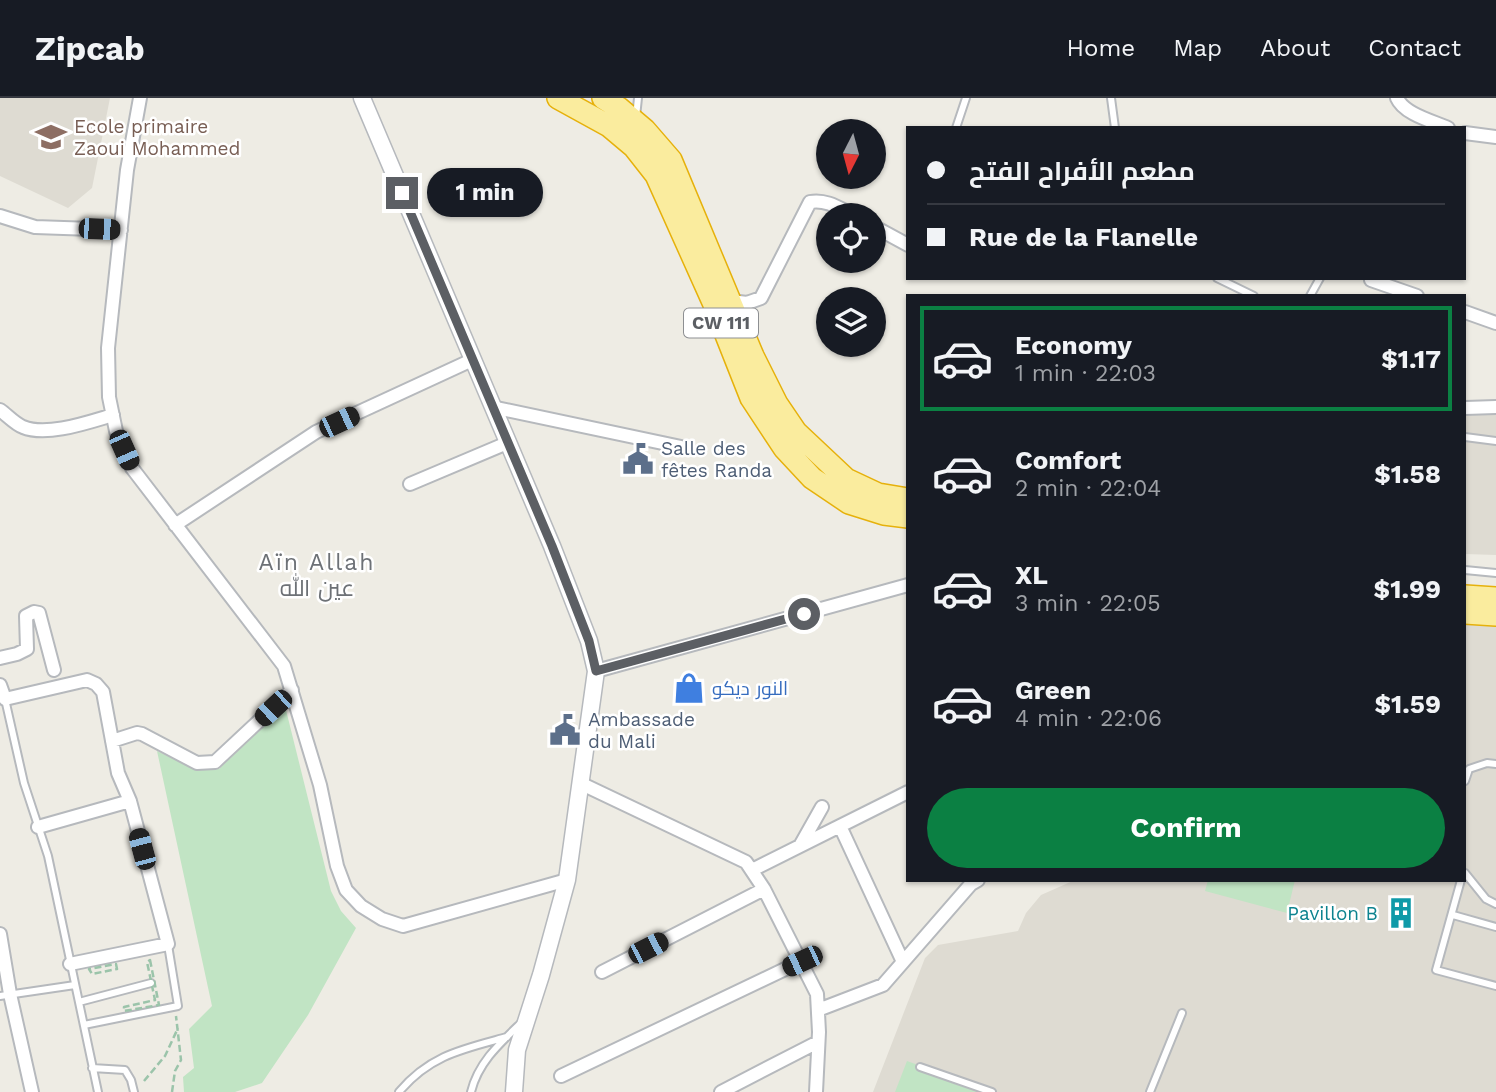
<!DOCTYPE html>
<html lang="en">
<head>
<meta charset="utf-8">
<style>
	:root { --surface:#171b24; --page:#242831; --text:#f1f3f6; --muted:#9ea1a6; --line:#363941; --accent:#0b8043 }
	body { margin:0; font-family:"Work Sans",Cairo,sans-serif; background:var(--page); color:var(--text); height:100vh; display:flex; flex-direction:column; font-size:26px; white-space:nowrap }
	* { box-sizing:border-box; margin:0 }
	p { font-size:23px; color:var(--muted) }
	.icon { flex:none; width:38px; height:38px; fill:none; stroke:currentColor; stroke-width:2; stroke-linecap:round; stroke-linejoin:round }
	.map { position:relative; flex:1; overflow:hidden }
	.side { position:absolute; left:906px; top:196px; width:560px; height:588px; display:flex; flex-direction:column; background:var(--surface); border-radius:0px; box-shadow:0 2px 5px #0004 }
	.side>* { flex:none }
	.top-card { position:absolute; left:906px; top:28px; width:560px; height:154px; border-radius:0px; box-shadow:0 2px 5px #0004; display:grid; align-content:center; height:154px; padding:0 21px; background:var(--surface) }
	.needle { width:46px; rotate:186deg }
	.fabs { position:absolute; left:816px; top:21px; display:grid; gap:14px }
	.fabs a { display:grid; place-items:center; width:70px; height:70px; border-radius:50%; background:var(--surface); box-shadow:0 2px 5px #0004; font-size:35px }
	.end { position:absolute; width:32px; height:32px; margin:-16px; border:9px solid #5c5f64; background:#fff; box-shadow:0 0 0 4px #fff }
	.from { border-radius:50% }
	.bubble { position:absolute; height:49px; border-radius:24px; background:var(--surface); box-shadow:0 2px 5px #0004; font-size:23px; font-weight:700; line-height:49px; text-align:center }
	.car { position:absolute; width:21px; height:42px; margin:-21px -10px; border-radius:9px; box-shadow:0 0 5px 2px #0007; background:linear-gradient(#222 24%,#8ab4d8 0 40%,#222 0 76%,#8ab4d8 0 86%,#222 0) }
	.top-card b { display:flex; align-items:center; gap:24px; height:66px; font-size:26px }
	.top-card b+b { border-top:2px solid var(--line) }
	.top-card i { width:18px; height:18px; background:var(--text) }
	ul { padding:12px 0 0; list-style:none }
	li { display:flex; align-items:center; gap:21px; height:105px; margin:0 14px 10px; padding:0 7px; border:4px solid transparent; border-radius:0px }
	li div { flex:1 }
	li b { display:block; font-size:26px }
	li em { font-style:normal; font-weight:700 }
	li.on { border-color:var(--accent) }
	li>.icon { width:63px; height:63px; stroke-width:1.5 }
	.action { display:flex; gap:14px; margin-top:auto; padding:14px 21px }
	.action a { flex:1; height:80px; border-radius:42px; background:var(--accent); color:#fff; font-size:28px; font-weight:700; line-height:80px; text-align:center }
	header { display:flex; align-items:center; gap:42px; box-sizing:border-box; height:98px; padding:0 35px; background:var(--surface); border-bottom:2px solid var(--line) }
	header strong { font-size:33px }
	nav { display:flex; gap:38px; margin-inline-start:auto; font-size:24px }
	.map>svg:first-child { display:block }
	.education { fill:#dedbd2 }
	.green { fill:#c1e4c4 }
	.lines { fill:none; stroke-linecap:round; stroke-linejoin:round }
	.service-casing { stroke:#b6b9bd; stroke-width:10 }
	.minor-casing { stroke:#b6b9bd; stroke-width:16 }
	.tertiary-casing { stroke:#b6b9bd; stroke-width:19 }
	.trunk-casing { stroke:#e6b10b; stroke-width:24 }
	.path { stroke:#9bc4aa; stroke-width:2.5; stroke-dasharray:7 3.5; stroke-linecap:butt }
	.service { stroke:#fff; stroke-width:6 }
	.minor { stroke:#fff; stroke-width:12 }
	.tertiary { stroke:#fff; stroke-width:16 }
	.trunk { stroke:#faec9e; stroke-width:21 }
	.route { stroke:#5c5f64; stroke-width:9 }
	.labels { text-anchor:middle; stroke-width:5; stroke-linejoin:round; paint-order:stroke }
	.shield { fill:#fff; stroke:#8d8f92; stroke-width:2 }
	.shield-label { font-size:18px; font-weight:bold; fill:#5c5f64 }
	.education-label { font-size:19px; fill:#785e54; stroke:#fff; text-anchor:start }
	.service-label { font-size:19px; fill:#4e5e75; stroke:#fff; text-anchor:start }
	.shop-label { font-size:19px; fill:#366cbe; stroke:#fff; text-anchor:start }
	.culture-label { font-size:19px; fill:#0d838f; stroke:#fff; text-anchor:end }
	.quarter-label { font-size:23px; letter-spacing:2px; fill:#6d7176; stroke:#fff }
</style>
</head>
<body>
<header>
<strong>Zipcab</strong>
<nav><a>Home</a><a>Map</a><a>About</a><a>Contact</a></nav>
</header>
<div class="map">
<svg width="1496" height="994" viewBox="0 0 1496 994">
	<rect width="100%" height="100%" fill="#eeece4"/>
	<!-- education -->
	<path class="education" d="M0 0H110L92 90 68 110 0 78Z
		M1496 313V457L1465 456V315Z
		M1465 523 1496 526V994H873L925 860 938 847 1018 833 1026 815 1041 797 1075 782H1465Z"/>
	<!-- green -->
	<path class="green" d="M285 608 331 793 341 813 356 830 308 917 262 985 235 994H184L183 979 194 970 189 931 212 908 157 653 196 672 219 671Z
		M1208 782H1295L1287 815 1205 793Z
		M907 963 993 994H895Z"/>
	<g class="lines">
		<defs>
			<path id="service" d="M1111 0 1115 30
				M636 19 638 0
				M956 30 966 0
				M1217 180 1254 198
				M1310 198 1320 180
				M1465 339 1496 343
				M1465 472 1496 475
				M5 601 24 685 48 758 98 994
				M1465 683 1469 671 1487 665 1496 666
				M1465 775 1486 801 1496 806
				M1461 782 1436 872 1496 888
				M1453 817 1496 829
				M0 898 75 887
				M79 904 151 885
				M84 927 178 908 168 847
				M920 969 992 994
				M92 970 125 972 131 982 134 994
				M399 994C430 957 463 951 507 939
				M471 994C478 965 499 946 520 926
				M1150 994 1182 915"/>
			<path id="minor" d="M140 0 127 72 108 250 109 299 116 333 132 370 284 568 320 687 337 768 346 792 361 808 382 821 403 828 567 782
				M1397 0C1404 16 1432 23 1448 30
				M1465 35 1496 39
				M0 118 35 129 121 132
				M873 128 908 147
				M1371 182 1417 198
				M731 203 747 205 761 200 810 104C826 101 839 110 853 117
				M1465 214 1496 225
				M492 309 686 350
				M1465 310 1496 309
				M0 312C7 317 15 326 23 329 47 339 89 324 113 317
				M410 386 507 345
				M175 427 316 334 472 262
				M0 560 17 556 27 551 26 518 34 514 39 515 54 572
				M596 573 908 487
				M0 587 5 601 87 582 96 586 103 594 118 675 130 703 168 846 70 866
				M112 643 137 635 142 636 197 665 215 664 292 592
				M582 686 746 764 764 791 817 896 819 934 816 994
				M840 728 903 864
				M38 729 130 703
				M800 748 822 709
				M752 772 908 694
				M0 836 10 896 32 994
				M602 874 764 791
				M818 912 883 887 971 786 978 782
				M561 978 802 863
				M721 994 818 944"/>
			<path id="tertiary" d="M362 0 552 448 589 543 596 573 567 782 541 877 517 952 514 994"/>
			<path id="trunk" d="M558 0 609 28 634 49 656 77 713 204 751 300 784 350 812 380 849 405 884 416 908 419
				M603 0 619 10 645 32 671 62 753 258 777 306 796 334 846 381 878 396 908 401
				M1465 498 1496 500
				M1465 515 1496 517"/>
		</defs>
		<!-- service casing -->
		<use href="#service" class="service-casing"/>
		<!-- minor casing -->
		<use href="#minor" class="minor-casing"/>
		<!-- tertiary casing -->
		<use href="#tertiary" class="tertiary-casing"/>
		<!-- trunk casing -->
		<use href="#trunk" class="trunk-casing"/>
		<!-- path -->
		<path class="path" d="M150 862 159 907 124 913V909L155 902 147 864Z
			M116 866 117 871 92 876 89 871Z
			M144 983 165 958 178 930
			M172 994 175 973 181 962 176 918"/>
		<!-- service -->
		<use href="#service" class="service"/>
		<!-- minor -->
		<use href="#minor" class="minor"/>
		<!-- tertiary -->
		<use href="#tertiary" class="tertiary"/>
		<!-- trunk -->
		<use href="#trunk" class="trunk"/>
	</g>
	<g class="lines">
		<!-- route -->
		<path class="route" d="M402 95 552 448 589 543 596 573 804 516"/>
	</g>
	<!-- icons -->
	<defs>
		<symbol id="school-bare" viewBox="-9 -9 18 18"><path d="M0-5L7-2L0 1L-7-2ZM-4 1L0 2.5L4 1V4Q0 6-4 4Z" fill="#8d6e63" stroke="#fff" stroke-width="2.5" paint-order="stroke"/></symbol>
		<symbol id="civic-bare" viewBox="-9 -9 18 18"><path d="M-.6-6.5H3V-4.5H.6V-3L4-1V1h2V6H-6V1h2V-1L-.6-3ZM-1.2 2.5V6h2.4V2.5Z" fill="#5c6f8a" stroke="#fff" stroke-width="2.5" paint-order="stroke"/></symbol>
		<symbol id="shop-bare" viewBox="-9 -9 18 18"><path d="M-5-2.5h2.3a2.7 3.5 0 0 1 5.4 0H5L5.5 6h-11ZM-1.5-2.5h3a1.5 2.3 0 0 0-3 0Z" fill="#3f7fe0" stroke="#fff" stroke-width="2.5" paint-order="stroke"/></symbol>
		<symbol id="building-bare" viewBox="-9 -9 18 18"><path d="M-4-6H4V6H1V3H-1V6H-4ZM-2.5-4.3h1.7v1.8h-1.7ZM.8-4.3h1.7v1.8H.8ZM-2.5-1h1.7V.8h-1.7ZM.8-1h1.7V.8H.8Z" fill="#0f9aa8" stroke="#fff" stroke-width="2.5" paint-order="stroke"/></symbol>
	</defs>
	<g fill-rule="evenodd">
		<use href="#school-bare" x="29" y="17" width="44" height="44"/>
		<use href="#civic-bare" x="616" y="339" width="44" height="44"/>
		<use href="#shop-bare" x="667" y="568" width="44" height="44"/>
		<use href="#civic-bare" x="543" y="610" width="44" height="44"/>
		<use href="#building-bare" x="1379" y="793" width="44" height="44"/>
	</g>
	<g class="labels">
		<!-- shield labels -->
		<rect class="shield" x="684" y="210.5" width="74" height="29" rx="5"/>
		<g class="shield-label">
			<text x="721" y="231">CW 111</text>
		</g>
		<!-- education labels -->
		<g class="education-label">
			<text x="74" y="35">Ecole primaire<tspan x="74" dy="22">Zaoui Mohammed</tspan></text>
		</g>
		<!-- service labels -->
		<g class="service-label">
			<text x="661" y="357">Salle des<tspan x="661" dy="22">fêtes Randa</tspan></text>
			<text x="588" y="628">Ambassade<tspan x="588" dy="22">du Mali</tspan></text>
		</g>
		<!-- shop labels -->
		<g class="shop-label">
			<text x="712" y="597">النور ديكو</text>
		</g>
		<!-- culture labels -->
		<g class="culture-label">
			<text x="1378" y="822">Pavillon B</text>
		</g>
		<!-- quarter labels -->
		<g class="quarter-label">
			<text x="317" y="472">Aïn Allah<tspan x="317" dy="26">عين الله</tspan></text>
		</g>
	</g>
</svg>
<div class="fabs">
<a><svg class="needle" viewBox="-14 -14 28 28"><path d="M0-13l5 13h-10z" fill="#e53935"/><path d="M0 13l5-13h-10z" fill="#9ea1a6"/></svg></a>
<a><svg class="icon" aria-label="locate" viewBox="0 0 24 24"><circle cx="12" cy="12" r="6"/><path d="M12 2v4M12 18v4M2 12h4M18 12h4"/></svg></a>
<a><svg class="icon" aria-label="layers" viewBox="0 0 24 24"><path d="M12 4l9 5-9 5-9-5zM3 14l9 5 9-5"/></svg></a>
</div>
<i class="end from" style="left:804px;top:516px"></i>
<i class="end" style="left:402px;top:95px"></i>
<div class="bubble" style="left:427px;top:70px;width:116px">1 min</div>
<i class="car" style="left:99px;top:131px;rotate:92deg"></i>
<i class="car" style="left:339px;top:324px;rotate:65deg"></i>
<i class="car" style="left:124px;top:352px;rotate:156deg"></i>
<i class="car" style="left:273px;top:610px;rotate:227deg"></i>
<i class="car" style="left:142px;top:751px;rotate:345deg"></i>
<i class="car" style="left:648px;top:850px;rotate:63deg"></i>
<i class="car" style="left:802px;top:863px;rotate:245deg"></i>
<div class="top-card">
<b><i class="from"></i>مطعم الأفراح الفتح</b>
<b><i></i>Rue de la Flanelle</b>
</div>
<section class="side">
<ul>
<li class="on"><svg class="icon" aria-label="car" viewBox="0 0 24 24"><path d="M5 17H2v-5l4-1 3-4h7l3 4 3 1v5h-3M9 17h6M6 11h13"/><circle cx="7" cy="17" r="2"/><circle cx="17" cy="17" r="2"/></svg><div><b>Economy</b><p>1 min · 22:03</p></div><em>$1.17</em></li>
<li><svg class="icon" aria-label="car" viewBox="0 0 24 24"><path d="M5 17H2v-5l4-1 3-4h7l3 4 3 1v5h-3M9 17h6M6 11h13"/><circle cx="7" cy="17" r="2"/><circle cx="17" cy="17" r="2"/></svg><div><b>Comfort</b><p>2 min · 22:04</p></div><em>$1.58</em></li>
<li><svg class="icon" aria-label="car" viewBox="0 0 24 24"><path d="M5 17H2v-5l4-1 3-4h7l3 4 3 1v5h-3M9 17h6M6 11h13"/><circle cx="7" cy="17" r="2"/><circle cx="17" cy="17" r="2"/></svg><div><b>XL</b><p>3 min · 22:05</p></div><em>$1.99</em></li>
<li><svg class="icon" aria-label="car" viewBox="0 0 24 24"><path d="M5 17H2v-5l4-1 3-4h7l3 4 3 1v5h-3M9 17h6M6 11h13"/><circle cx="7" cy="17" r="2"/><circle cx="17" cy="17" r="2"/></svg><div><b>Green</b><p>4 min · 22:06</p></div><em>$1.59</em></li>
</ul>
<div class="action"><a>Confirm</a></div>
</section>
</div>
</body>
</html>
